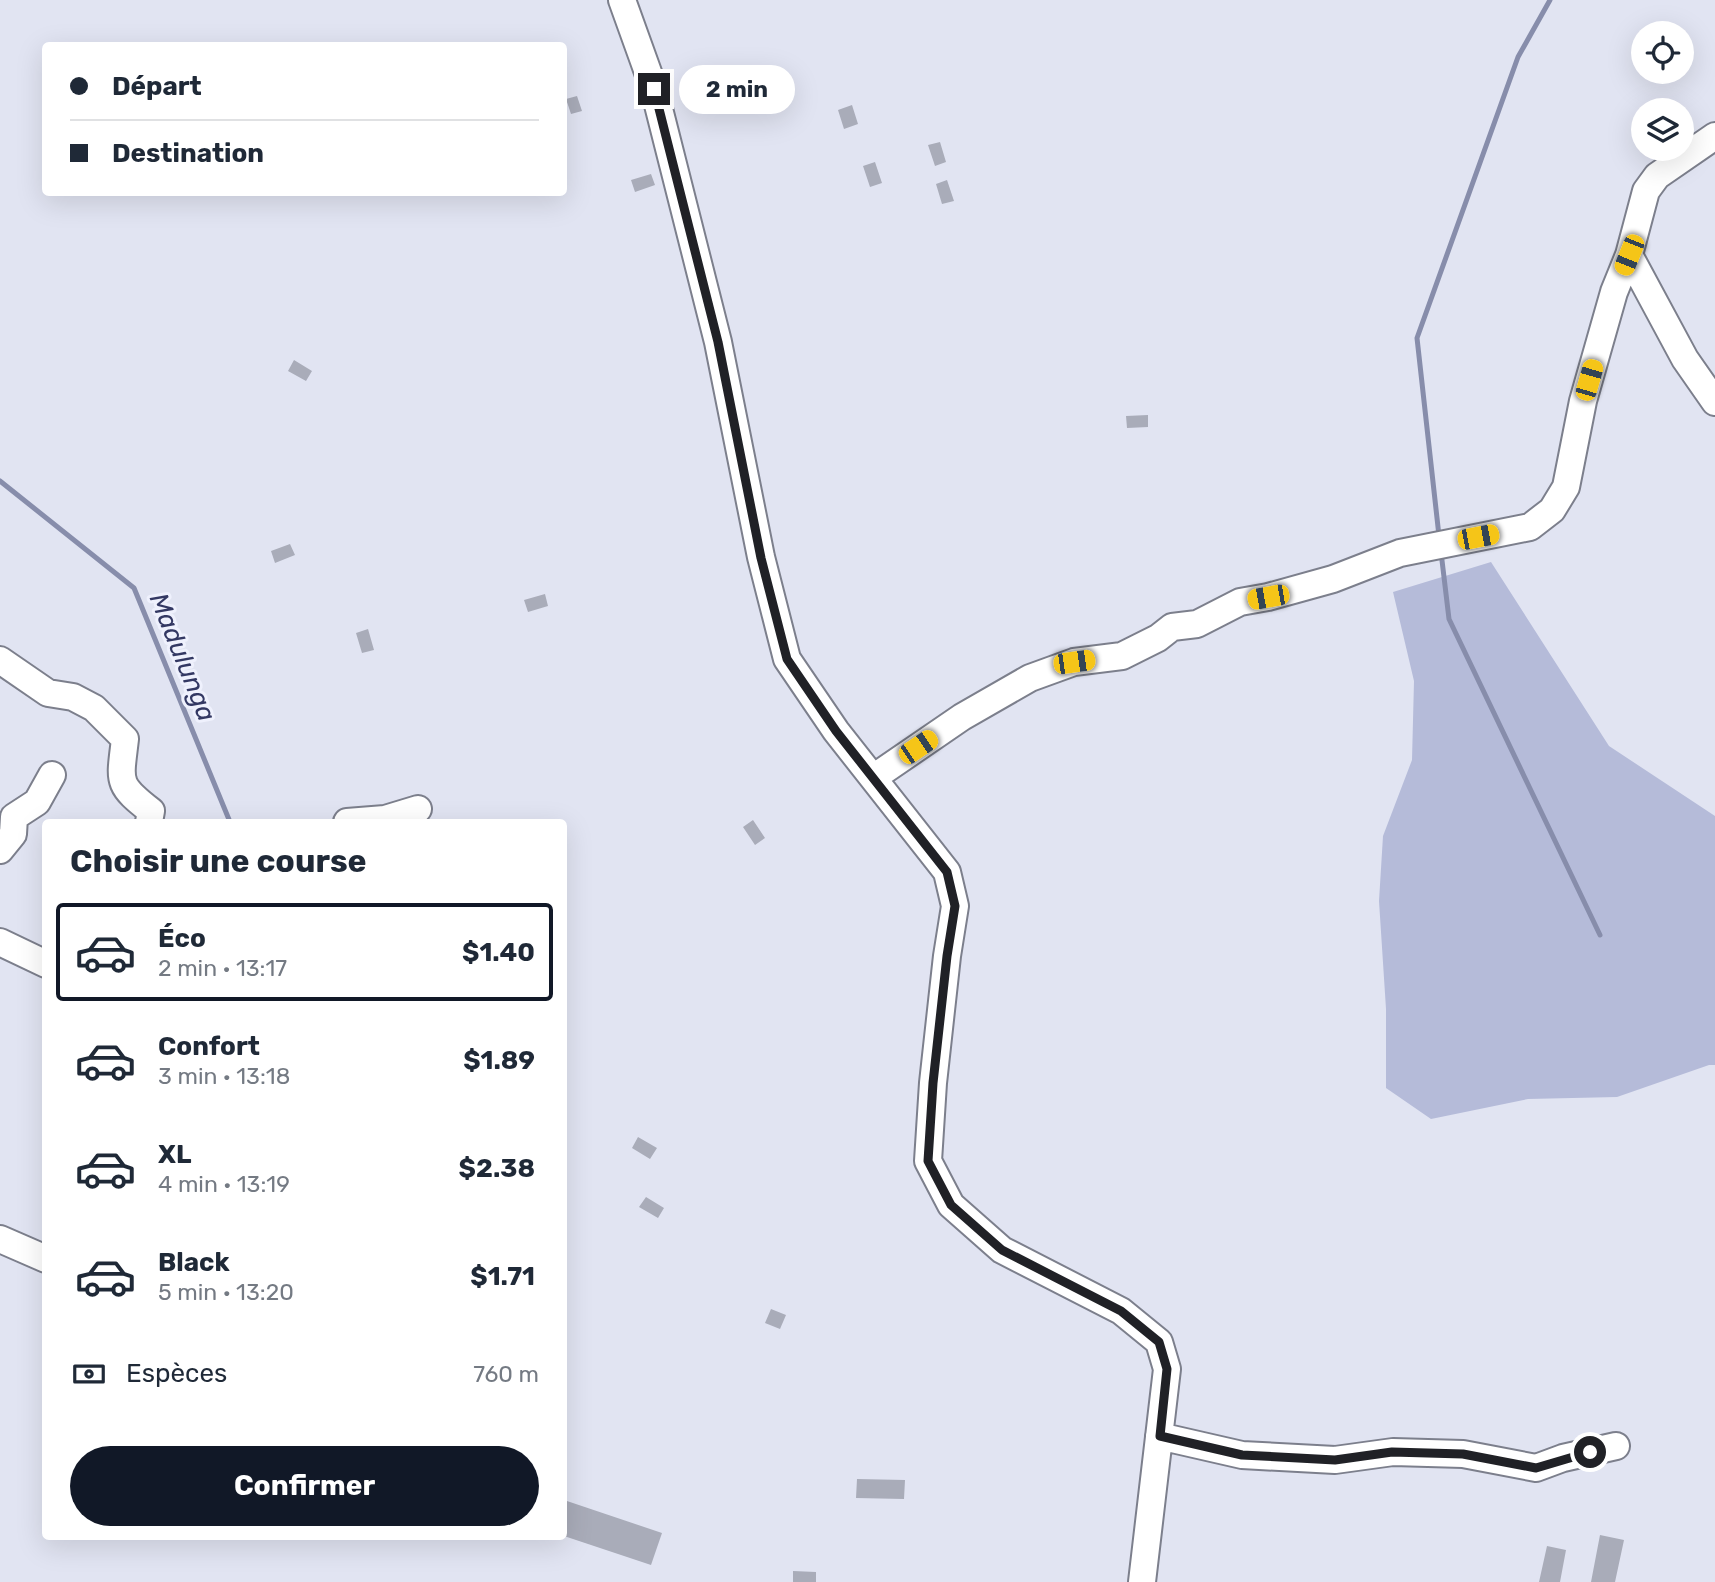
<!DOCTYPE html>
<html lang="fr">
<head>
<meta charset="utf-8">
<style>
	:root { --surface:#fff; --page:#f2f2f3; --text:#1f2937; --muted:#747a83; --line:#e0e1e3; --accent:#111827 }
	body { margin:0; font-family:Rubik,sans-serif; background:var(--page); color:var(--text); height:100vh; display:flex; flex-direction:column; font-size:26px; white-space:nowrap }
	* { box-sizing:border-box; margin:0 }
	p { font-size:23px; color:var(--muted) }
	.icon { flex:none; width:38px; height:38px; fill:none; stroke:currentColor; stroke-width:2; stroke-linecap:round; stroke-linejoin:round }
	.map { position:relative; flex:1; overflow:hidden }
	.sheet { position:absolute; left:42px; top:819px; width:525px; height:721px; display:flex; flex-direction:column; background:var(--surface); border-radius:7px; box-shadow:0 7px 28px #0002 }
	.sheet>* { flex:none }
	.guide { position:absolute; left:42px; top:42px; width:525px; height:154px; border-radius:7px; box-shadow:0 7px 28px #0002; display:grid; align-content:center; height:154px; padding:0 28px; background:var(--surface) }
	.buttons { position:absolute; left:1631px; top:21px; display:grid; gap:14px }
	.buttons a { display:grid; place-items:center; width:63px; height:63px; border-radius:50%; background:var(--surface); box-shadow:0 7px 28px #0002; font-size:35px }
	.end { position:absolute; width:32px; height:32px; margin:-16px; border:9px solid #202126; background:#fff; box-shadow:0 0 0 4px #fff }
	.from { border-radius:50% }
	.bubble { position:absolute; height:49px; border-radius:24px; background:var(--surface); box-shadow:0 7px 28px #0002; font-size:23px; font-weight:700; line-height:49px; text-align:center }
	.car { position:absolute; width:21px; height:42px; margin:-21px -10px; border-radius:9px; box-shadow:0 0 5px 2px #0007; background:linear-gradient(#f5c518 24%,#345 0 40%,#f5c518 0 76%,#345 0 86%,#f5c518 0) }
	.guide b { display:flex; align-items:center; gap:24px; height:66px; font-size:26px }
	.guide b+b { border-top:2px solid var(--line) }
	.guide i { width:18px; height:18px; background:var(--text) }
	ul { padding:0; list-style:none }
	li { display:flex; align-items:center; gap:21px; height:98px; margin:0 14px 10px; padding:0 14px; border:4px solid transparent; border-radius:7px }
	li div { flex:1 }
	li b { display:block; font-size:26px }
	li em { font-style:normal; font-weight:700 }
	li.on { border-color:var(--accent) }
	li>.icon { width:63px; height:63px; stroke-width:1.5 }
	h2 { padding:0 28px; font-size:32px; line-height:84px }
	.pay { display:flex; align-items:center; gap:18px; height:77px; padding:0 28px; font-size:26px }
	.pay p { margin-inline-start:auto }
	.primary-button { display:flex; gap:14px; margin-top:auto; padding:14px 28px }
	.primary-button a { flex:1; height:80px; border-radius:42px; background:var(--accent); color:#fff; font-size:28px; font-weight:700; line-height:80px; text-align:center }
	.map>svg:first-child { display:block }
	.green { fill:#b5bbd9 }
	.lines { fill:none; stroke-linecap:round; stroke-linejoin:round }
	.stream { stroke:#878dab; stroke-width:5 }
	.building { fill:#a9acb9 }
	.minor-casing { stroke:#7c7f8c; stroke-width:30 }
	.minor { stroke:#fff; stroke-width:26 }
	.route { stroke:#202126; stroke-width:9 }
	.labels { text-anchor:middle; stroke-width:6; stroke-linejoin:round; paint-order:stroke }
	.water-label { font-size:26px; font-style:italic; fill:#333863; stroke:#eff1fd }
</style>
</head>
<body>
<div class="map">
<svg width="1715" height="1582" viewBox="0 0 1715 1582">
	<rect width="100%" height="100%" fill="#e1e4f2"/>
	<!-- green -->
	<path class="green" d="M1491 562 1609 746 1715 816V1065H1709L1617 1097 1528 1099 1431 1119 1386 1088V1009L1379 901 1383 836 1412 760 1414 681 1393 592Z"/>
	<g class="lines">
		<!-- stream -->
		<path class="stream" d="M0 481 134 588 230 822
			M1439 536 1417 338 1518 57 1550 0
			M1441 552 1449 619 1600 935"/>
	</g>
	<!-- building -->
	<path class="building" d="M577 96 582 111 571 114 566 99Z
		M852 105 858 124 844 129 838 110Z
		M940 142 946 162 935 166 928 145Z
		M875 162 882 183 870 187 863 166Z
		M651 174 655 185 635 192 631 180Z
		M947 180 954 201 942 204 936 184Z
		M294 360 312 371 306 381 288 371Z
		M1148 415V427L1127 428 1126 416Z
		M290 544 295 555 275 563 271 551Z
		M545 594 548 606 528 612 524 600Z
		M368 629 374 650 362 653 356 633Z
		M753 820 765 838 755 845 743 827Z
		M638 1137 657 1148 650 1159 632 1148Z
		M646 1197 664 1208 658 1218 639 1207Z
		M771 1309 786 1315 780 1329 765 1323Z
		M857 1479 905 1480 904 1499 856 1498Z
		M564 1500 662 1533 651 1565 564 1536Z
		M1600 1535 1624 1540 1615 1582H1591Z
		M1547 1546 1566 1550 1560 1582H1539Z
		M793 1571 816 1572V1582H793Z"/>
	<g class="lines">
		<defs>
			<path id="minor" d="M622 0 654 89 718 342 761 557 787 659 836 731 947 872 955 906 947 956 933 1083 928 1161 951 1205 1002 1250 1121 1311 1159 1342 1167 1369 1142 1582
				M1629 255 1685 359 1715 402
				M0 660 48 693 73 697 94 708 125 739C120 782 116 784 151 811L149 822
				M873 778 962 717 1030 678 1074 662 1122 656 1158 638 1172 627 1197 624 1240 602 1268 597 1333 579 1400 553 1530 527 1552 510 1566 487 1583 401 1614 292 1629 255 1646 191 1657 176 1715 136
				M347 822 385 819 418 809
				M0 850 13 834 14 817 37 802 52 775
				M0 942 46 964
				M0 1239 46 1259
				M1159 1436 1242 1455 1335 1460 1393 1452 1463 1454 1536 1468 1563 1458 1616 1446"/>
		</defs>
		<!-- minor casing -->
		<use href="#minor" class="minor-casing"/>
		<!-- minor -->
		<use href="#minor" class="minor"/>
	</g>
	<g class="lines">
		<!-- route -->
		<path class="route" d="M654 89 718 342 761 558 787 659 836 731 947 872 955 906 947 956 933 1083 928 1161 951 1205 1002 1250 1121 1311 1159 1342 1167 1369 1160 1436 1242 1455 1335 1460 1392 1452 1463 1454 1536 1468 1590 1452"/>
	</g>
	<g class="labels">
		<!-- water labels -->
		<g class="water-label">
			<text transform="translate(183 657) rotate(68)" y="9">Madulunga</text>
		</g>
	</g>
</svg>
<div class="buttons">
<a><svg class="icon" aria-label="locate" viewBox="0 0 24 24"><circle cx="12" cy="12" r="6"/><path d="M12 2v4M12 18v4M2 12h4M18 12h4"/></svg></a>
<a><svg class="icon" aria-label="layers" viewBox="0 0 24 24"><path d="M12 4l9 5-9 5-9-5zM3 14l9 5 9-5"/></svg></a>
</div>
<i class="end from" style="left:1590px;top:1452px"></i>
<i class="end" style="left:654px;top:89px"></i>
<div class="bubble" style="left:679px;top:65px;width:116px">2 min</div>
<i class="car" style="left:1629px;top:255px;rotate:202deg"></i>
<i class="car" style="left:1589px;top:380px;rotate:16deg"></i>
<i class="car" style="left:1478px;top:537px;rotate:79deg"></i>
<i class="car" style="left:1268px;top:597px;rotate:260deg"></i>
<i class="car" style="left:1074px;top:662px;rotate:82deg"></i>
<i class="car" style="left:918px;top:747px;rotate:56deg"></i>
<div class="guide">
<b><i class="from"></i>Départ</b>
<b><i></i>Destination</b>
</div>
<section class="sheet">
<h2>Choisir une course</h2>
<ul>
<li class="on"><svg class="icon" aria-label="car" viewBox="0 0 24 24"><path d="M5 17H2v-5l4-1 3-4h7l3 4 3 1v5h-3M9 17h6M6 11h13"/><circle cx="7" cy="17" r="2"/><circle cx="17" cy="17" r="2"/></svg><div><b>Éco</b><p>2 min · 13:17</p></div><em>$1.40</em></li>
<li><svg class="icon" aria-label="car" viewBox="0 0 24 24"><path d="M5 17H2v-5l4-1 3-4h7l3 4 3 1v5h-3M9 17h6M6 11h13"/><circle cx="7" cy="17" r="2"/><circle cx="17" cy="17" r="2"/></svg><div><b>Confort</b><p>3 min · 13:18</p></div><em>$1.89</em></li>
<li><svg class="icon" aria-label="car" viewBox="0 0 24 24"><path d="M5 17H2v-5l4-1 3-4h7l3 4 3 1v5h-3M9 17h6M6 11h13"/><circle cx="7" cy="17" r="2"/><circle cx="17" cy="17" r="2"/></svg><div><b>XL</b><p>4 min · 13:19</p></div><em>$2.38</em></li>
<li><svg class="icon" aria-label="car" viewBox="0 0 24 24"><path d="M5 17H2v-5l4-1 3-4h7l3 4 3 1v5h-3M9 17h6M6 11h13"/><circle cx="7" cy="17" r="2"/><circle cx="17" cy="17" r="2"/></svg><div><b>Black</b><p>5 min · 13:20</p></div><em>$1.71</em></li>
</ul>
<div class="pay"><svg class="icon" aria-label="cash" viewBox="0 0 24 24"><path d="M3 7h18v10H3z"/><circle cx="12" cy="12" r="2"/></svg>Espèces<p>760 m</p></div>
<div class="primary-button"><a>Confirmer</a></div>
</section>
</div>
</body>
</html>
